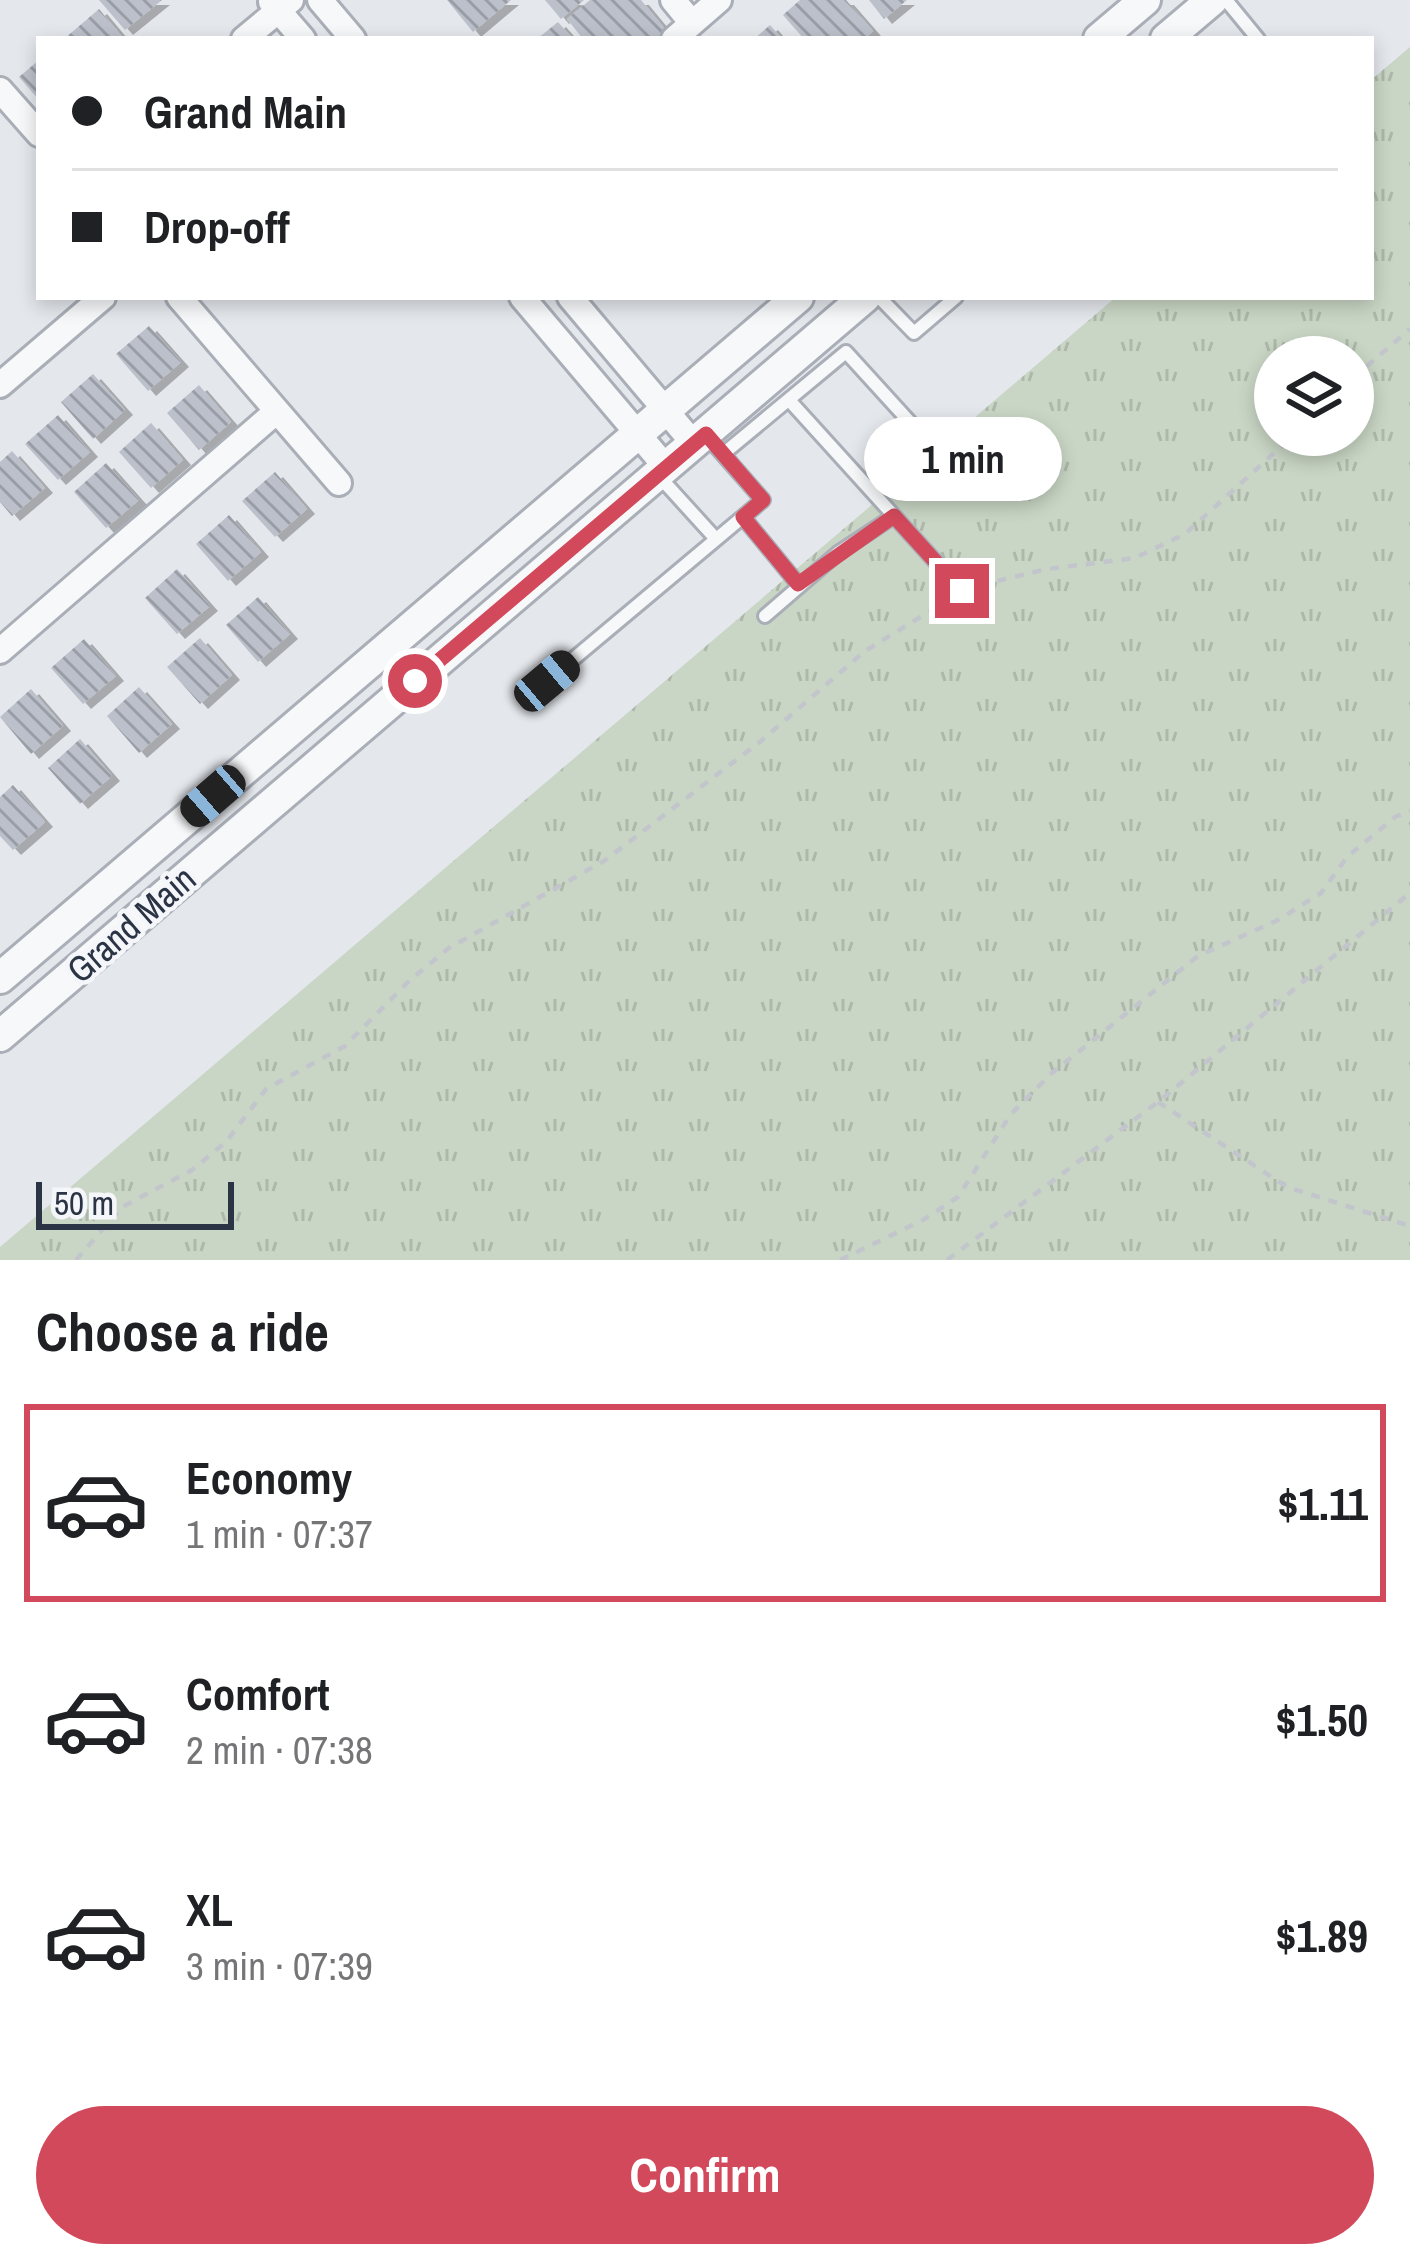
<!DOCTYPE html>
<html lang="en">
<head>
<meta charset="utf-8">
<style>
	:root { --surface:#fff; --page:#f6f6f6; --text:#202124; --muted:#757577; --line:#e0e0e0; --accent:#d1495b }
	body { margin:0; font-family:"Archivo Narrow",sans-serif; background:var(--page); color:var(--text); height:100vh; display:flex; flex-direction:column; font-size:45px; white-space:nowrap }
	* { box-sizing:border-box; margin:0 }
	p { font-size:39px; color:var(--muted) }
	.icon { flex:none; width:66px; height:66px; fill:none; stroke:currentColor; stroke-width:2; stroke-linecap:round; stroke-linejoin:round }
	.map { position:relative; height:1260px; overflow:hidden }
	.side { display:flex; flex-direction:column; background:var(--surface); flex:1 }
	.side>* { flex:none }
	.guide { position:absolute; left:36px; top:36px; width:1338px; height:264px; border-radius:0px; box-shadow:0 6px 18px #0003; display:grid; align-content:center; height:264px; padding:0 36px; background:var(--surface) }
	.fabs { position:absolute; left:1254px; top:336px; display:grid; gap:24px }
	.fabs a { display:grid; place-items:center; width:120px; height:120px; border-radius:50%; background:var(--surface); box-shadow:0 6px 18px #0003; font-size:60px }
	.scale { position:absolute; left:36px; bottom:30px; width:198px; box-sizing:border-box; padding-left:12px; border:6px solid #2b3445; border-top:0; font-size:33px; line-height:42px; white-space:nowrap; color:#2b3445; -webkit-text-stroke:9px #f4f6f9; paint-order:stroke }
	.end { position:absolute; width:54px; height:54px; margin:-27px; border:15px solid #d1495b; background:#fff; box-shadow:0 0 0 6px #fff }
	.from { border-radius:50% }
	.bubble { position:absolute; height:84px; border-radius:42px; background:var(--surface); box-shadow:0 6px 18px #0003; font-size:39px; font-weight:800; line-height:84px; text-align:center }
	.car { position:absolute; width:36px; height:72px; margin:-36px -18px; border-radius:15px; box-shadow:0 0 9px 3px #0007; background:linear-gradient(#222 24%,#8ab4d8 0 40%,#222 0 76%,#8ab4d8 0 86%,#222 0) }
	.guide b { display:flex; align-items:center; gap:42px; height:114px; font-size:45px }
	.guide b+b { border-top:3px solid var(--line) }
	.guide i { width:30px; height:30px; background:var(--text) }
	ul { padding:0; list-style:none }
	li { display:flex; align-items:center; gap:36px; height:198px; margin:0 24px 18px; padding:0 12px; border:6px solid transparent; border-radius:0px }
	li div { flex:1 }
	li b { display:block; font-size:45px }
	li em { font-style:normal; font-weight:800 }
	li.current { border-color:var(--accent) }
	li>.icon { width:108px; height:108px; stroke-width:1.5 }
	h2 { padding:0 36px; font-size:54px; line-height:144px }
	.action { display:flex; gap:24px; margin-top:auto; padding:24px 36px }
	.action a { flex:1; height:138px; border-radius:72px; background:var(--accent); color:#fff; font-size:48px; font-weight:800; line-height:138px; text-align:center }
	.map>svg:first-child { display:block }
	.grass { fill:url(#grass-tufts); fill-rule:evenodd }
	.building { fill:url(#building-back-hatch); filter:url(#shadow) }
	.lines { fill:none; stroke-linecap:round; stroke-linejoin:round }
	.service-casing { stroke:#a9aeb7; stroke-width:18 }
	.minor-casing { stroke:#a9aeb7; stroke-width:30 }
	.tertiary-casing { stroke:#a9aeb7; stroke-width:36 }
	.path { stroke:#c2c5cb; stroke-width:4.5; stroke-dasharray:9 9; stroke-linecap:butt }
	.service { stroke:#f7f8fa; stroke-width:12 }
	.minor { stroke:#f7f8fa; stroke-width:24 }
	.tertiary { stroke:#f7f8fa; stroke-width:30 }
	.route { stroke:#d1495b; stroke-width:15 }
	.labels { text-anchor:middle; stroke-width:9; stroke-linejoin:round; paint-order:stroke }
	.street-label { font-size:36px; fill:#2b3445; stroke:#f4f6f9 }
</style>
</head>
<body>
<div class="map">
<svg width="1410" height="1260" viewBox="0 0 1410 1260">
	<defs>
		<pattern id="grass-tufts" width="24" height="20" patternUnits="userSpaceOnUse" patternTransform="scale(3)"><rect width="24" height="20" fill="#c9d6c5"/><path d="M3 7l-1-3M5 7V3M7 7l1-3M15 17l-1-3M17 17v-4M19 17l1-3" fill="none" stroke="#adb8ab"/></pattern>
		<pattern id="building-back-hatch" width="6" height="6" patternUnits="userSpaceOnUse" patternTransform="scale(3)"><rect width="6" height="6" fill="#bbc0ca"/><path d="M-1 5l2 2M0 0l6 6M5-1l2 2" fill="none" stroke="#989da6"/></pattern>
		<filter id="shadow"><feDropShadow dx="8" dy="5" stdDeviation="0" flood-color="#0004"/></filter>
	</defs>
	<rect width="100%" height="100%" fill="#e4e7ec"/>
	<!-- grass -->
	<path class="grass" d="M1410 47V1260H0V1247L1116 297H1371V80ZM1275 357H1353V435H1275Z"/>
	<!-- building -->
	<path class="building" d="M99 0H162L125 30Z
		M447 0H511L473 32Z
		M545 0H584L561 19Z
		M590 0H641L669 34 662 39H583L567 19Z
		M800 0H846L873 31 864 39H804L783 15Z
		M869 0H907L884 19Z
		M99 9 124 39H64Z
		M558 22 573 39H537Z
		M770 25 782 39H754Z
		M39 60V100L19 77Z
		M149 326 181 362 148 391 116 354Z
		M93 374 125 410 93 439 61 402Z
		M199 385 231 422 199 450 167 413Z
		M58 415 90 452 58 480 25 444Z
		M151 423 183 460 151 488 119 452Z
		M12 451 45 488 12 516 0 502V462Z
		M106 463 139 500 106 528 74 492Z
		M275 472 307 509 275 537 242 501Z
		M229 515 261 552 228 581 196 544Z
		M177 569 210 606 177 634 145 598Z
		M258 597 290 634 258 662 226 625Z
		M200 638 232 675 200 704 167 667Z
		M84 639 116 676 83 704 51 668Z
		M139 687 172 724 139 753 107 716Z
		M31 689 63 726 31 754 0 717Z
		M80 739 112 776 80 804 48 768Z
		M13 785 45 822 13 850 0 836V797Z"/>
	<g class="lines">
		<defs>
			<path id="service" d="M1226 0 1258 39
				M879 297 914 333 956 297
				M789 400 962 591
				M723 454 846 352 927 441 907 478
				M657 474 716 539
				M743 517 798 584
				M765 616 838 553 894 516
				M547 681 763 500 706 435"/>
			<path id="minor" d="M320 0 353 39
				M673 0 692 23
				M271 2 303 39
				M244 39 291 0
				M674 39 719 0
				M0 90 39 134
				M179 297 339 483
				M522 297 665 466
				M570 297 694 444
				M0 385 103 297
				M0 651 277 411"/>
			<path id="tertiary" d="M1099 39 1145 0
				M1166 39 1212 0
				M0 978 798 297
				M0 1036 865 297"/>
		</defs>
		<!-- service casing -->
		<use href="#service" class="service-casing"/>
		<!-- minor casing -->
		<use href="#minor" class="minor-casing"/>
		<!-- tertiary casing -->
		<use href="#tertiary" class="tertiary-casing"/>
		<!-- path -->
		<path class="path" d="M1353 378 1410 329
			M980 585 1047 569 1135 558 1185 534 1294 435
			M1158 1102 1287 1187 1410 1226
			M76 1260 122 1207 192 1170 226 1142 266 1089 345 1046 410 980 449 948 604 861 761 741 865 651 948 600
			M840 1260 923 1220 958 1197 1011 1114 1052 1073 1198 956 1278 920 1321 893 1347 857 1395 817 1410 811
			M947 1260 1158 1102 1410 893"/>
		<!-- service -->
		<use href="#service" class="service"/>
		<!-- minor -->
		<use href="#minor" class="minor"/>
		<!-- tertiary -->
		<use href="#tertiary" class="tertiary"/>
	</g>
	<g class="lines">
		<!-- route -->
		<path class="route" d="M415 681 706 434 763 500 743 517 798 584 894 516 962 591"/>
	</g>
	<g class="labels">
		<!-- street labels -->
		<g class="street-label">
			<text transform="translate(131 924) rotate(-41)" y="13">Grand Main</text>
		</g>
	</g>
</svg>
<div class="fabs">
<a><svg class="icon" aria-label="layers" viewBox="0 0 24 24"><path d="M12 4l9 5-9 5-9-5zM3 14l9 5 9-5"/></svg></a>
</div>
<div class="scale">50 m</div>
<i class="end from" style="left:415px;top:681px"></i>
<i class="end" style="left:962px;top:591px"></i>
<div class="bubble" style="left:864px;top:417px;width:198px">1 min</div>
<i class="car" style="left:547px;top:681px;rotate:50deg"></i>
<i class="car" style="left:213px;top:796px;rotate:229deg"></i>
<div class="guide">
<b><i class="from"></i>Grand Main</b>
<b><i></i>Drop-off</b>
</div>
</div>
<section class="side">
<h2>Choose a ride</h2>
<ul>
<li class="current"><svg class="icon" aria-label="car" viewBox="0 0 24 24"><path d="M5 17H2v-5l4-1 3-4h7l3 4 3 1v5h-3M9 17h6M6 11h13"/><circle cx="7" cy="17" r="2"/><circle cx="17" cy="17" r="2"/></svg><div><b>Economy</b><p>1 min · 07:37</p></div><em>$1.11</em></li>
<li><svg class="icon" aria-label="car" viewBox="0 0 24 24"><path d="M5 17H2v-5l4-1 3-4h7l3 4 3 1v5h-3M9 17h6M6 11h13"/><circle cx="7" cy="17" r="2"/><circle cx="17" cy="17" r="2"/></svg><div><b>Comfort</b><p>2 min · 07:38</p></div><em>$1.50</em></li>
<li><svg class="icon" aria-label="car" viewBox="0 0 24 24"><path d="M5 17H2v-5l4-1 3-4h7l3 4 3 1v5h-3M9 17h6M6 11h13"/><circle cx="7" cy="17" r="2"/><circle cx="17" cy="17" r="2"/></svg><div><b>XL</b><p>3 min · 07:39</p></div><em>$1.89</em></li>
</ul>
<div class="action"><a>Confirm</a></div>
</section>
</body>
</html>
